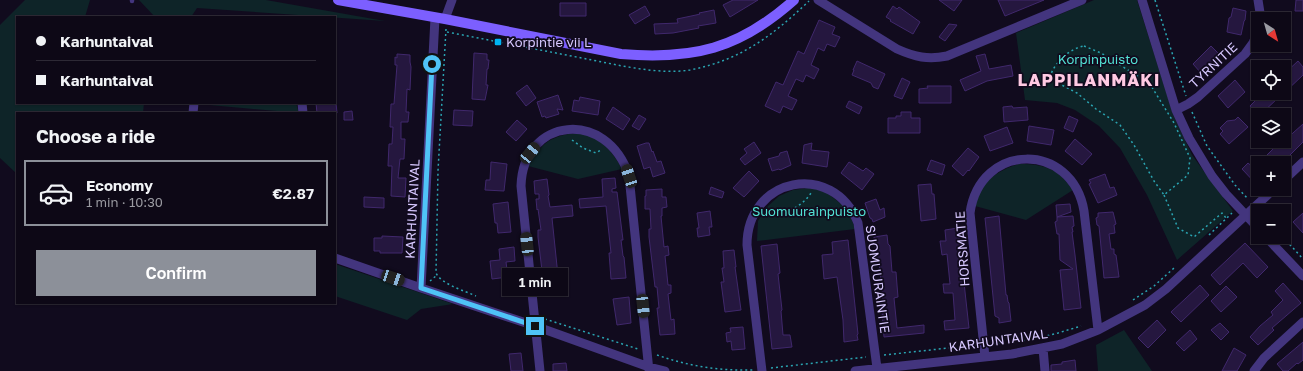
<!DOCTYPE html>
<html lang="en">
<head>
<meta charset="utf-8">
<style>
	:root { --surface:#0d0816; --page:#1b1623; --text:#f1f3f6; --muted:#9a9aa1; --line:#2d2935; --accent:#8c9099 }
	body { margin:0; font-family:"Golos Text",sans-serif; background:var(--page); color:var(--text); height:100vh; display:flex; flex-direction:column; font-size:15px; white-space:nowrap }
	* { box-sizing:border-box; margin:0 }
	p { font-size:13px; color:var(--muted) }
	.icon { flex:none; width:22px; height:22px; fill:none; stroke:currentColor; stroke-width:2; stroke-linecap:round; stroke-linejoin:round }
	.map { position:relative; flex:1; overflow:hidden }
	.drawer { position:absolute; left:16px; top:112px; width:320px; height:192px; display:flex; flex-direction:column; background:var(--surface); border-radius:0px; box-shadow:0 1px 3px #0004,0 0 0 1px var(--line) }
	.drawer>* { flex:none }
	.guide { position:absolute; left:16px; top:16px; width:320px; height:88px; border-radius:0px; box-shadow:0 1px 3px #0004,0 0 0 1px var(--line); display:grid; align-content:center; height:88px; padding:0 20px; background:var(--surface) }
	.needle { width:26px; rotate:143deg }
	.tools { position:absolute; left:1251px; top:12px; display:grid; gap:8px }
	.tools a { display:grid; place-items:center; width:40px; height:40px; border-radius:0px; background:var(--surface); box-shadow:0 1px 3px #0004,0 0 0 1px var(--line); font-size:20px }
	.end { position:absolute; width:18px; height:18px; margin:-9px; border:5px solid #4fc3f7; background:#111; box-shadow:0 0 0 2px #111 }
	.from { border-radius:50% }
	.bubble { position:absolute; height:28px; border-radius:0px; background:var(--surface); box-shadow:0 1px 3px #0004,0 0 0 1px var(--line); font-size:13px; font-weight:600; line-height:28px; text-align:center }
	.car { position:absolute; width:12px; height:24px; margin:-12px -6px; border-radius:5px; box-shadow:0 0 3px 1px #0007; background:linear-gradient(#222 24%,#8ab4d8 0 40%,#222 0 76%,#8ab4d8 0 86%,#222 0) }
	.guide b { display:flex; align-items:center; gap:14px; height:38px; font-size:15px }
	.guide b+b { border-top:1px solid var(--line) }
	.guide i { width:10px; height:10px; background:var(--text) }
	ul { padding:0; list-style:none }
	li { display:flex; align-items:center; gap:12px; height:66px; margin:0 8px 6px; padding:0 12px; border:2px solid transparent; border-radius:0px }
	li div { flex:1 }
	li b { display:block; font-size:15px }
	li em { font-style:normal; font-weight:600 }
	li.on { border-color:var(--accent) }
	li>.icon { width:36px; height:36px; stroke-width:1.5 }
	h2 { padding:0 20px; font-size:18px; line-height:48px }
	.action { display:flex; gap:8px; margin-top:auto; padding:8px 20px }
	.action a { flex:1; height:46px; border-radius:0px; background:var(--accent); color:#fff; font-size:16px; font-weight:600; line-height:46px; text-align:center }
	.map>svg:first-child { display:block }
	.green { fill:#0e2428 }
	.building { fill:#25173f; stroke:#40286c }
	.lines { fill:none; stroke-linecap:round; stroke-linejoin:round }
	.path { stroke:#2aa4b1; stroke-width:1.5; stroke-dasharray:2 3; stroke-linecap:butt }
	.lane { stroke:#43357e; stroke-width:4.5 }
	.street { stroke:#43357e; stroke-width:9 }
	.secondary { stroke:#7c5fff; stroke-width:10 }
	.route { stroke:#4fc3f7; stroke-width:5 }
	.poi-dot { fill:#00b4f3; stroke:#110b1e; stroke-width:1.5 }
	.labels { text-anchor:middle; stroke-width:3.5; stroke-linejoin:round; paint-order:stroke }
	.poi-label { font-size:13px; fill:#d7c8ff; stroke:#110b1e; text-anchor:start }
	.park-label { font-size:13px; fill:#52e1d4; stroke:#110b1e }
	.street-label { font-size:13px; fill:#d7c8ff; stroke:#110b1e }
	.district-label { font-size:17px; font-weight:bold; letter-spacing:1px; fill:#ffcae3; stroke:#110b1e }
</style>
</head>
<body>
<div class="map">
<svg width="1303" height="371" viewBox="0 0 1303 371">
	<rect width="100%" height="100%" fill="#110b1e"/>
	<!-- green -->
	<path class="green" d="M25 0H90L85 17H17V103H144L143 113H17V174L0 158V25Z
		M139 0H266L385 21 197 8 191 17H155Z
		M1094 0H1137L1173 114 1192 155 1233 211 1177 260 1147 195 1120 148 1099 126 1075 110 1057 103 1025 100 1016 33Z
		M200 103H296L299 113 199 104Z
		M568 134C573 134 579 133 584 134 602 138 614 154 622 169L578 179 528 166C540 147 545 139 568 134Z
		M1019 164C1033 164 1047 165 1059 174 1064 178 1069 185 1073 190L1026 220 975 206C977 202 978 195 980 191 988 177 1004 168 1019 164Z
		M808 188 822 189 845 207 851 217 855 229 757 241 758 221 768 206 779 196 793 190Z
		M335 264 453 304 421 309 407 320 335 296Z
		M1124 330 1152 371H1098L1096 345Z"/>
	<!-- building -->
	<path class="building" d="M733 0H758L730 17 723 5Z
		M939 0H962L954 11Z
		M998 0H1044L1005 16Z
		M1296 0H1303V11H1295Z
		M560 3H586V16H560Z
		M645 6 650 15 635 24 629 15Z
		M893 6 897 9 899 7 920 22 913 34 890 21 891 20 886 17Z
		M1233 8 1246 11 1245 20 1244 21 1241 35 1227 32 1229 18 1231 17Z
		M714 10 716 23 698 26 699 28 673 33 655 34 654 24 678 23 677 19 696 15 700 14 699 13Z
		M819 20 835 27 832 34 840 37 835 47 827 44 824 51 818 48 811 65 819 69 814 79 806 75 803 82 796 79 788 96 797 100 792 110 783 106 780 113 765 106 776 82 783 85 798 51 804 54Z
		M949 24 957 25 945 41 939 37Z
		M1211 46 1220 55 1215 60 1216 61 1201 73 1193 64Z
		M474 53 487 54V60H489L488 69H487L486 85H488L485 100 472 99Z
		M397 54 410 55V62L411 67 410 90 407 89 406 112H409L408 122H401V139H405L404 159H400L398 178H406L405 197 391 196 392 166H388L389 144H392L393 127H390L391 104H394L397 65H395V57L397 58Z
		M985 54 989 69 1011 65 1013 76 987 81 965 91 960 80 981 71 976 56Z
		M857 61 885 74 878 89 873 87 871 83 852 75 854 70H853Z
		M1298 61 1303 67V75L1284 93V74Z
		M902 78 910 82 902 99 894 96Z
		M1235 80 1245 92 1228 108 1218 96Z
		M527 85 536 98 526 106 516 93Z
		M927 86H951V103H919V89L928 88Z
		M1263 93V94L1272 93 1278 98 1260 115H1258L1250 106Z
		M558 95 563 110 557 109 559 114 546 118 545 116 542 117 537 102Z
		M580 97 600 101 598 115 572 111 574 100 579 101Z
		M849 101 862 107 859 114 846 107Z
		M316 103H336L337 113H317Z
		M1012 106 1013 108 1027 107 1028 120 1004 122 1003 107Z
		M613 107 630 119 623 130 606 119Z
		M454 110 473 111 472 126 453 125Z
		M352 111 353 120H344V112Z
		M901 112H911V118H920V133H888V118H896V116H901Z
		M639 115 646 119 639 130 632 126Z
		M1069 116 1078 120 1073 132 1064 128Z
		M1238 117 1248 127 1229 144 1220 134 1223 131 1220 128 1227 121 1235 120Z
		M517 120 527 129 516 141 506 132Z
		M1303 124V142L1282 163H1259L1274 148 1272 146 1277 141 1280 144 1284 141Z
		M1029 126 1054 130 1051 145 1027 141Z
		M1007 127 1013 143 990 151 984 136Z
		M1075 139 1092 154 1082 165 1065 151Z
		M754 142 761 153 745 165 740 159 747 153 744 149Z
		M646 143H649L652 152 653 151 657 162 661 161 665 173 653 177 650 167 644 169 637 146Z
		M812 143 811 150 829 152 827 167 802 163 804 145Z
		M968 148 979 157 969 171 968 170 963 176 952 166Z
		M787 151 791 165 780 170 779 169 772 171 768 159 779 156 780 153Z
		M931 160 945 165 942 175 927 170Z
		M491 162 507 164 504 191 485 190 486 180H490Z
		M849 162 863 171 866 168 874 174 862 190 841 173Z
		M1248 163 1254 168 1258 164V186L1242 169Z
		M749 171 759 181 744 197 733 188Z
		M1105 174 1110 188 1114 187 1117 195 1098 203 1089 184 1091 183 1089 180Z
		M615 178 616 188 612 189V192H617L623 240H621L623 256 624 257 626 278 611 279 609 253H611L606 206 580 208 579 199 603 197 602 179Z
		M547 179 549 195 548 196 550 207 572 205 573 216 552 218 560 295 545 296 538 237V230H541L538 209 537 210 536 199H539V194H535L534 181Z
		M931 184 932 194H934L936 219 921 221 918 185Z
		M711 187 724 192 722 198 709 194Z
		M662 189V197H666L667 207 662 208V216H661L664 247 668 246 669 255 665 256 668 285H671V293L668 294 671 320 674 319 675 334 660 335 657 308H659L657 287H655L649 237V229H651L650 209H645V196H646V190Z
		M364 197 384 198V208L364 207Z
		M876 199 880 210 884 208 885 217 873 222 872 219 870 218 865 203Z
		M508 202 511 232 498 233 497 223H495L493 204Z
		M1070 204 1071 212 1057 217 1073 216 1074 226 1072 227 1073 232H1072L1075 255 1081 308 1064 310 1060 270 1073 269 1060 260 1059 234H1057L1055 222 1057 221V217L1056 205Z
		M710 211 712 227H709L710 235 698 237 697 228H699L697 213Z
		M1113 212 1116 224 1114 225 1115 233 1109 234 1111 249H1114V254L1116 255 1119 277 1104 278 1099 226 1097 225 1096 218 1098 217V213Z
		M1303 213V233L1293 222Z
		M999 216 1006 295H1007L1008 302 1009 303 1011 321 999 323V318L995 316 985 218Z
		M958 228 969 328 945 330 944 321 955 320 953 293H944L943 284H950L947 254 942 255 940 241H946L945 230Z
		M887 235 888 244 890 246 892 272H896L897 285 898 297 894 298 897 328 924 325V333L884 337 882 311H884L879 262H877L874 237Z
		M382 236 403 237 402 253H380V251H374V238H382Z
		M848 240 858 334 857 335 858 340 844 342 843 320 837 277 824 279 822 255 833 254 832 242Z
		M1245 243 1268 267 1257 278 1243 263 1220 285 1211 275Z
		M777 244 780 273 778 274 782 310 781 311 783 335H790L792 347 772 349 761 246Z
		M514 247 515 261 506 262 508 277 492 279 490 261 500 260 499 249Z
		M734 250 736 267H735L741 310 725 312 721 282H724L722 268H724L723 251Z
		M1283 283 1301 303 1272 328 1274 330 1258 345 1250 337 1260 326 1273 315 1271 312 1283 300 1275 291Z
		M1200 285 1209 295 1181 322 1171 312Z
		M1226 286 1237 297 1221 312 1211 301Z
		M629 297 631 323 617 325 613 299Z
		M1157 320 1166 330 1148 348 1138 338Z
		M1220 323 1229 332 1221 340 1211 330Z
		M743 327 745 349 732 350 731 341 727 342 726 333 731 332 730 328Z
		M1190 330 1197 339 1184 351 1176 343Z
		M1303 342V360L1298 364 1297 363 1288 371H1283L1277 364Z
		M1234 348 1246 355 1237 371H1222Z
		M521 353 523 371H511L509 354Z
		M1075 360 1076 371H1051V365L1062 364V362Z
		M566 363 567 371H553V364Z"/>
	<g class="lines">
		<!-- path -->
		<path class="path" d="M1155 0 1186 96
			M446 29 438 171 436 273C441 284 465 291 476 296
			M447 32C494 41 540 50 587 59 618 65 659 75 690 70 741 60 772 36 809 1
			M1084 46 1101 53 1150 84 1174 123 1190 158 1188 175 1164 195 1154 181 1134 145 1120 125 1096 109 1077 93 1056 82 1051 74C1056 61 1071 48 1084 46Z
			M1192 112 1207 146 1235 185 1248 199
			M572 140 583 148 596 153 601 150
			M1164 195 1178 228 1194 237 1222 213 1226 218
			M766 214C781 218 803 206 811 193
			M1209 235 1232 213
			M1283 237 1303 259
			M430 281 437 275
			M1133 300 1154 286 1174 268
			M545 319 638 349
			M993 344 1030 340 1058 333 1081 326
			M657 355C688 366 720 371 753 370
			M884 355 976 345
			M771 368 866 357"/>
		<!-- lane -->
		<path class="lane" d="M132 0V1"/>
		<!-- street -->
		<path class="street" d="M818 0 897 49C915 57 928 60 947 56L1082 0
			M1142 0 1176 110 1189 138 1212 176 1226 194 1258 228
			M1258 0 1261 19
			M435 18 421 288 535 326 649 367 665 371
			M445 19 452 0
			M302 103 303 113
			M1176 110 1188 104 1198 97 1245 54 1253 43 1258 31
			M193 113 194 103
			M1284 180 1303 162
			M1266 237 1303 276
			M335 258 421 288
			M1043 348 1045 371
			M985 357 970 213C980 142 1072 141 1084 211L1098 330
			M540 371 521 186C523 117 607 108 629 176L649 371
			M762 371 747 245C747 177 833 160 858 223L877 368
			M855 371 1012 354 1062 344 1098 330 1145 305 1166 289 1274 189
			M1254 371 1264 358 1303 322"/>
		<!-- secondary -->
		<path class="secondary" d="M338 0 445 19 621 54C693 60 739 49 794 0"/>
	</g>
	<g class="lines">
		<!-- route -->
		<path class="route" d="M432 64 421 288 535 326"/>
	</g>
	<!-- markers -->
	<rect class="poi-dot" x="494" y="38" width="8" height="8" rx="2"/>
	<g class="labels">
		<!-- poi labels -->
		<g class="poi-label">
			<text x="506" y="47">Korpintie vii L</text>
		</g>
		<!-- park labels -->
		<g class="park-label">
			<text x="1098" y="64">Korpinpuisto</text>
			<text x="809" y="216">Suomuurainpuisto</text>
		</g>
		<!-- street labels -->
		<g class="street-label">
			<text transform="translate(1213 65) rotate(-43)" y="5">TYRNITIE</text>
			<text transform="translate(412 209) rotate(-87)" y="5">KARHUNTAIVAL</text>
			<text transform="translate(962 249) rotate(-94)" y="5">HORSMATIE</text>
			<text transform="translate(878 279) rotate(82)" y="5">SUOMUURAINTIE</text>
			<text transform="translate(998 340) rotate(-8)" y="5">KARHUNTAIVAL</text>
		</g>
		<!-- district labels -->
		<g class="district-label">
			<text x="1089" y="86">LAPPILANMÄKI</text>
		</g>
	</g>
</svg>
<div class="tools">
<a><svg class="needle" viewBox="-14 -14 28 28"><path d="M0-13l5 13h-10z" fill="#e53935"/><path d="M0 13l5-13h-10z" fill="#9a9aa1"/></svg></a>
<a><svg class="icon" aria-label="locate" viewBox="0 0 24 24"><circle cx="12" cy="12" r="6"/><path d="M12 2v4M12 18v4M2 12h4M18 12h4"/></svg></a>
<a><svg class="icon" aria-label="layers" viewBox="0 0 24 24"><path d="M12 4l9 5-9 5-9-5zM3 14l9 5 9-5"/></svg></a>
<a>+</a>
<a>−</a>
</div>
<i class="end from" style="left:432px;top:64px"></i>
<i class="end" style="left:535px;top:326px"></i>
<div class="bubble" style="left:502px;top:268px;width:66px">1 min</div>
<i class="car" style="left:530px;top:153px;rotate:39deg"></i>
<i class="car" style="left:629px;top:176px;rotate:342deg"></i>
<i class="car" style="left:527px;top:244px;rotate:354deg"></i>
<i class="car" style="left:393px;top:278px;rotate:109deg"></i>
<i class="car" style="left:643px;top:306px;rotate:174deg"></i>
<div class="guide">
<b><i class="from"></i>Karhuntaival</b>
<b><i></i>Karhuntaival</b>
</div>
<section class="drawer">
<h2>Choose a ride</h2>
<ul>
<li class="on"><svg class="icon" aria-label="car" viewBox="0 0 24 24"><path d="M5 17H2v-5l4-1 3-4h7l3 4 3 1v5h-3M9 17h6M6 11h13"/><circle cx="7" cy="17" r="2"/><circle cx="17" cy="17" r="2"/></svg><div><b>Economy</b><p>1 min · 10:30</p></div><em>€2.87</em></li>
</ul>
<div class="action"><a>Confirm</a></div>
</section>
</div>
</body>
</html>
